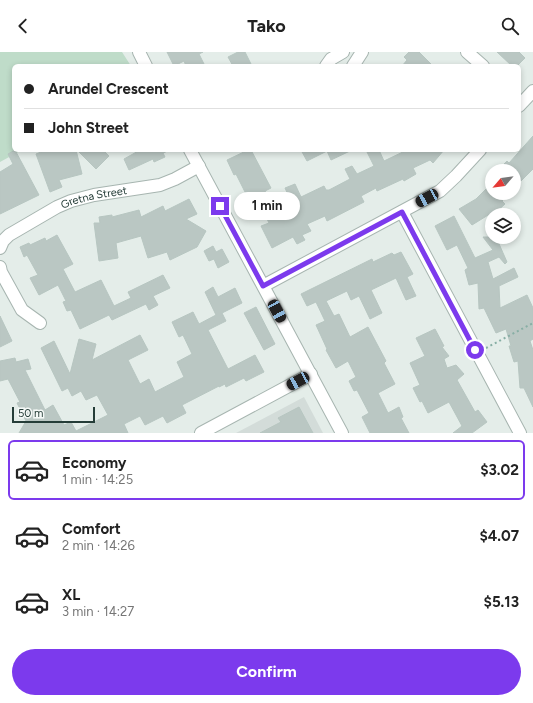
<!DOCTYPE html>
<html lang="en">
<head>
<meta charset="utf-8">
<style>
	:root { --surface:#fff; --page:#f2f2f2; --text:#222; --muted:#767676; --line:#e0e0e0; --accent:#7c3aed }
	body { margin:0; font-family:Figtree,sans-serif; background:var(--page); color:var(--text); height:100vh; display:flex; flex-direction:column; font-size:15px; white-space:nowrap }
	* { box-sizing:border-box; margin:0 }
	p { font-size:13px; color:var(--muted) }
	.icon { flex:none; width:22px; height:22px; fill:none; stroke:currentColor; stroke-width:2; stroke-linecap:round; stroke-linejoin:round }
	.map { position:relative; height:381px; overflow:hidden }
	.drawer { display:flex; flex-direction:column; background:var(--surface); flex:1 }
	.drawer>* { flex:none }
	.banner { position:absolute; left:12px; top:12px; width:509px; height:88px; border-radius:6px; box-shadow:0 2px 6px #0003; display:grid; align-content:center; height:88px; padding:0 12px; background:var(--surface) }
	.needle { width:26px; rotate:242deg }
	.tools { position:absolute; left:485px; top:112px; display:grid; gap:8px }
	.tools a { display:grid; place-items:center; width:36px; height:36px; border-radius:50%; background:var(--surface); box-shadow:0 2px 6px #0003; font-size:20px }
	.scale { position:absolute; left:12px; bottom:10px; width:83px; box-sizing:border-box; padding-left:4px; border:2px solid #253d38; border-top:0; font-size:11px; line-height:14px; white-space:nowrap; color:#253d38; -webkit-text-stroke:3px #f5f9f7; paint-order:stroke }
	.end { position:absolute; width:18px; height:18px; margin:-9px; border:5px solid #7c3aed; background:#fff; box-shadow:0 0 0 2px #fff }
	.from { border-radius:50% }
	.bubble { position:absolute; height:28px; border-radius:14px; background:var(--surface); box-shadow:0 2px 6px #0003; font-size:13px; font-weight:700; line-height:28px; text-align:center }
	.car { position:absolute; width:12px; height:24px; margin:-12px -6px; border-radius:5px; box-shadow:0 0 3px 1px #0007; background:linear-gradient(#222 24%,#8ab4d8 0 40%,#222 0 76%,#8ab4d8 0 86%,#222 0) }
	.banner b { display:flex; align-items:center; gap:14px; height:38px; font-size:15px }
	.banner b+b { border-top:1px solid var(--line) }
	.banner i { width:10px; height:10px; background:var(--text) }
	ul { padding:7px 0 0; list-style:none }
	li { display:flex; align-items:center; gap:12px; height:60px; margin:0 8px 6px; padding:0 4px; border:2px solid transparent; border-radius:6px }
	li div { flex:1 }
	li b { display:block; font-size:15px }
	li em { font-style:normal; font-weight:700 }
	li.active { border-color:var(--accent) }
	li>.icon { width:36px; height:36px; stroke-width:1.5 }
	.cta { display:flex; gap:8px; margin-top:auto; padding:8px 12px }
	.cta a { flex:1; height:46px; border-radius:24px; background:var(--accent); color:#fff; font-size:16px; font-weight:700; line-height:46px; text-align:center }
	header { display:flex; justify-content:space-between; align-items:center; height:52px; padding:0 12px; background:var(--surface); font-size:18px; font-weight:700 }
	.map>svg:first-child { display:block }
	.built { fill:#d3dcd9 }
	.green { fill:#bfdcc9 }
	.building { fill:#bac7c3; stroke:#b7c6c1 }
	.lines { fill:none; stroke-linecap:round; stroke-linejoin:round }
	.minor-casing { stroke:#a7b5b0; stroke-width:14 }
	.tertiary-casing { stroke:#a7b5b0; stroke-width:14 }
	.path { stroke:#87aea4; stroke-width:2; stroke-dasharray:2 3; stroke-linecap:butt }
	.minor { stroke:#fff; stroke-width:12 }
	.tertiary { stroke:#fff; stroke-width:12 }
	.route { stroke:#7c3aed; stroke-width:5 }
	.labels { text-anchor:middle; stroke-width:4; stroke-linejoin:round; paint-order:stroke }
	.street-label { font-size:11px; fill:#253d38; stroke:#f5f9f7 }
</style>
</head>
<body>
<header><svg class="icon" aria-label="back" viewBox="0 0 24 24"><path d="M15 5l-7 7 7 7"/></svg>Tako<svg class="icon" aria-label="search" viewBox="0 0 24 24"><circle cx="10" cy="10" r="6"/><path d="M15 15l6 6"/></svg></header>
<div class="map">
<svg width="533" height="381" viewBox="0 0 533 381">
	<rect width="100%" height="100%" fill="#e4ede9"/>
	<!-- built -->
	<path class="built" d="M304 345 323 381H236Z"/>
	<!-- green -->
	<path class="green" d="M0 0H122L131 14H14V98H22L0 110Z"/>
	<!-- building -->
	<path class="building" d="M167 0H203L199 2 205 14H186L184 9 174 14Z
		M238 0H245L252 14H233L228 5Z
		M409 0H419L433 14H402L407 8 404 5Z
		M497 0H519L525 6 517 14H512Z
		M533 84V117L514 136V119H497L507 109 509 111Z
		M15 98 39 143 0 162V120L13 112 8 102Z
		M46 98H76L82 122 59 128 62 135 50 140 36 102Z
		M77 98H103L109 104 96 117Z
		M140 98H170L163 101 165 105 154 110 153 107 129 118 124 107Z
		M248 98H251L271 136 265 139 278 166 295 158 285 136 295 132 301 145 324 134 326 138H329L350 127 345 117 352 114 357 122 374 114 366 98H379L384 109 407 98H444L433 111 430 108 413 116 416 122 404 129 403 127 377 139 376 136 361 144 364 150 327 169 325 164 307 172 311 179 302 183 305 188 297 192 293 185 272 196 261 174 269 171 257 146 250 150 236 122 234 123 227 108Z
		M301 98H352L331 108 327 99 307 109Z
		M488 135 492 139V141H509L502 149 505 152 495 161 493 160 472 173 459 157 476 147Z
		M189 147 197 162 186 167 206 179 197 195 170 208 167 200 148 206 141 184 116 191 118 206 99 209 94 171H100L99 165 112 163V165L139 158 141 165 163 154 165 159Z
		M454 164 475 206 493 198 483 185H496L507 210 505 212 499 205 488 210 493 227 514 216 518 225 499 234 500 256 527 243 533 256V287L530 289 533 298V355L524 336H520L518 309 514 310 509 294H511L506 277 496 281 484 256 479 257 478 231 469 233 465 218 468 216 457 193 447 198 435 174Z
		M57 183 73 212 63 217 75 240 101 228 114 254 131 246 128 240 163 223 170 236 153 244 158 253 149 258 146 252 112 268 109 263 80 277 71 258 67 259 63 250 66 249 58 233 39 243 30 226 38 223 27 203 24 205 20 195 29 191 30 193 45 186 46 189Z
		M213 194 216 200 222 197 229 210 218 216 214 207 209 209 204 199Z
		M401 200 413 222 407 225 416 244 406 248 396 226 371 238 382 261 370 267 359 244 351 248 347 239 326 249 334 264 339 262 350 285 368 275 386 309 384 311 395 332 378 341 388 361 399 355 403 365 401 366 409 381H370L362 365 369 361 357 338 354 339 349 329 356 325 348 309 336 316 326 298 327 297 316 273 325 269 316 250 307 254 301 242 372 207 373 210 392 201 394 203Z
		M213 235 218 245 235 236 242 251 222 261 226 269 208 278 228 317 255 303 264 320 246 329 244 326 226 335 225 332 219 335V334L182 353 186 361 167 371 163 364 145 373 140 364 124 372 128 381H19L26 369 17 351 20 350 8 327 0 329V309L15 306 16 310 28 307 31 317 25 318 45 358 53 353 64 373 71 370 76 379 108 363 97 343 86 348 81 339 72 344 68 336 62 339 41 296 54 289 70 322 79 287 96 292 92 308 140 283 148 298 128 308 140 332 149 327 155 340 184 325 177 310 192 302 183 283 179 285 172 270 193 260 199 272 216 263 205 240Z
		M256 255 275 292 264 298 244 261Z
		M0 264 12 289 0 295Z
		M435 277 444 294 442 295 449 304 444 307 447 316 456 313 464 322 457 328 475 360 478 358 487 370 472 381H453L462 374 449 350 428 361 422 349 420 350 413 336 420 333 410 311 425 304 416 286Z
		M299 355 313 381H260L281 370 278 366Z"/>
	<g class="lines">
		<defs>
			<g id="minor">
				<path d="M467 0 483 14"/>
				<path d="M326 14 331 7 343 0"/>
				<path d="M353 14 362 0"/>
				<path d="M402 160 520 381"/>
				<path id="s1" d="M0 196 3 189 9 183 57 155 71 149 94 143 160 133 175 127 199 114"/>
				<path d="M0 215 1 220 22 258 40 271"/>
				<path d="M201 381 311 322"/>
			</g>
			<path id="tertiary" d="M139 0 146 14
				M519 54 533 39
				M190 98 342 381
				M263 234 440 139 456 124 480 98"/>
		</defs>
		<!-- minor casing -->
		<use href="#minor" class="minor-casing"/>
		<!-- tertiary casing -->
		<use href="#tertiary" class="tertiary-casing"/>
		<!-- path -->
		<path class="path" d="M486 296 533 271"/>
		<!-- minor -->
		<use href="#minor" class="minor"/>
		<!-- tertiary -->
		<use href="#tertiary" class="tertiary"/>
	</g>
	<g class="lines">
		<!-- route -->
		<path class="route" d="M220 154 263 234 402 160 475 298"/>
	</g>
	<g class="labels">
		<!-- street labels -->
		<g class="street-label">
			<text dy="4" stroke="none"><textPath href="#s1" startOffset="110">Gretna Street</textPath></text>
		</g>
	</g>
</svg>
<div class="tools">
<a><svg class="needle" viewBox="-14 -14 28 28"><path d="M0-13l5 13h-10z" fill="#e53935"/><path d="M0 13l5-13h-10z" fill="#767676"/></svg></a>
<a><svg class="icon" aria-label="layers" viewBox="0 0 24 24"><path d="M12 4l9 5-9 5-9-5zM3 14l9 5 9-5"/></svg></a>
</div>
<div class="scale">50 m</div>
<i class="end from" style="left:475px;top:298px"></i>
<i class="end" style="left:220px;top:154px"></i>
<div class="bubble" style="left:234px;top:140px;width:66px">1 min</div>
<i class="car" style="left:427px;top:146px;rotate:242deg"></i>
<i class="car" style="left:277px;top:259px;rotate:152deg"></i>
<i class="car" style="left:298px;top:329px;rotate:242deg"></i>
<div class="banner">
<b><i class="from"></i>Arundel Crescent</b>
<b><i></i>John Street</b>
</div>
</div>
<section class="drawer">
<ul>
<li class="active"><svg class="icon" aria-label="car" viewBox="0 0 24 24"><path d="M5 17H2v-5l4-1 3-4h7l3 4 3 1v5h-3M9 17h6M6 11h13"/><circle cx="7" cy="17" r="2"/><circle cx="17" cy="17" r="2"/></svg><div><b>Economy</b><p>1 min · 14:25</p></div><em>$3.02</em></li>
<li><svg class="icon" aria-label="car" viewBox="0 0 24 24"><path d="M5 17H2v-5l4-1 3-4h7l3 4 3 1v5h-3M9 17h6M6 11h13"/><circle cx="7" cy="17" r="2"/><circle cx="17" cy="17" r="2"/></svg><div><b>Comfort</b><p>2 min · 14:26</p></div><em>$4.07</em></li>
<li><svg class="icon" aria-label="car" viewBox="0 0 24 24"><path d="M5 17H2v-5l4-1 3-4h7l3 4 3 1v5h-3M9 17h6M6 11h13"/><circle cx="7" cy="17" r="2"/><circle cx="17" cy="17" r="2"/></svg><div><b>XL</b><p>3 min · 14:27</p></div><em>$5.13</em></li>
</ul>
<div class="cta"><a>Confirm</a></div>
</section>
</body>
</html>
